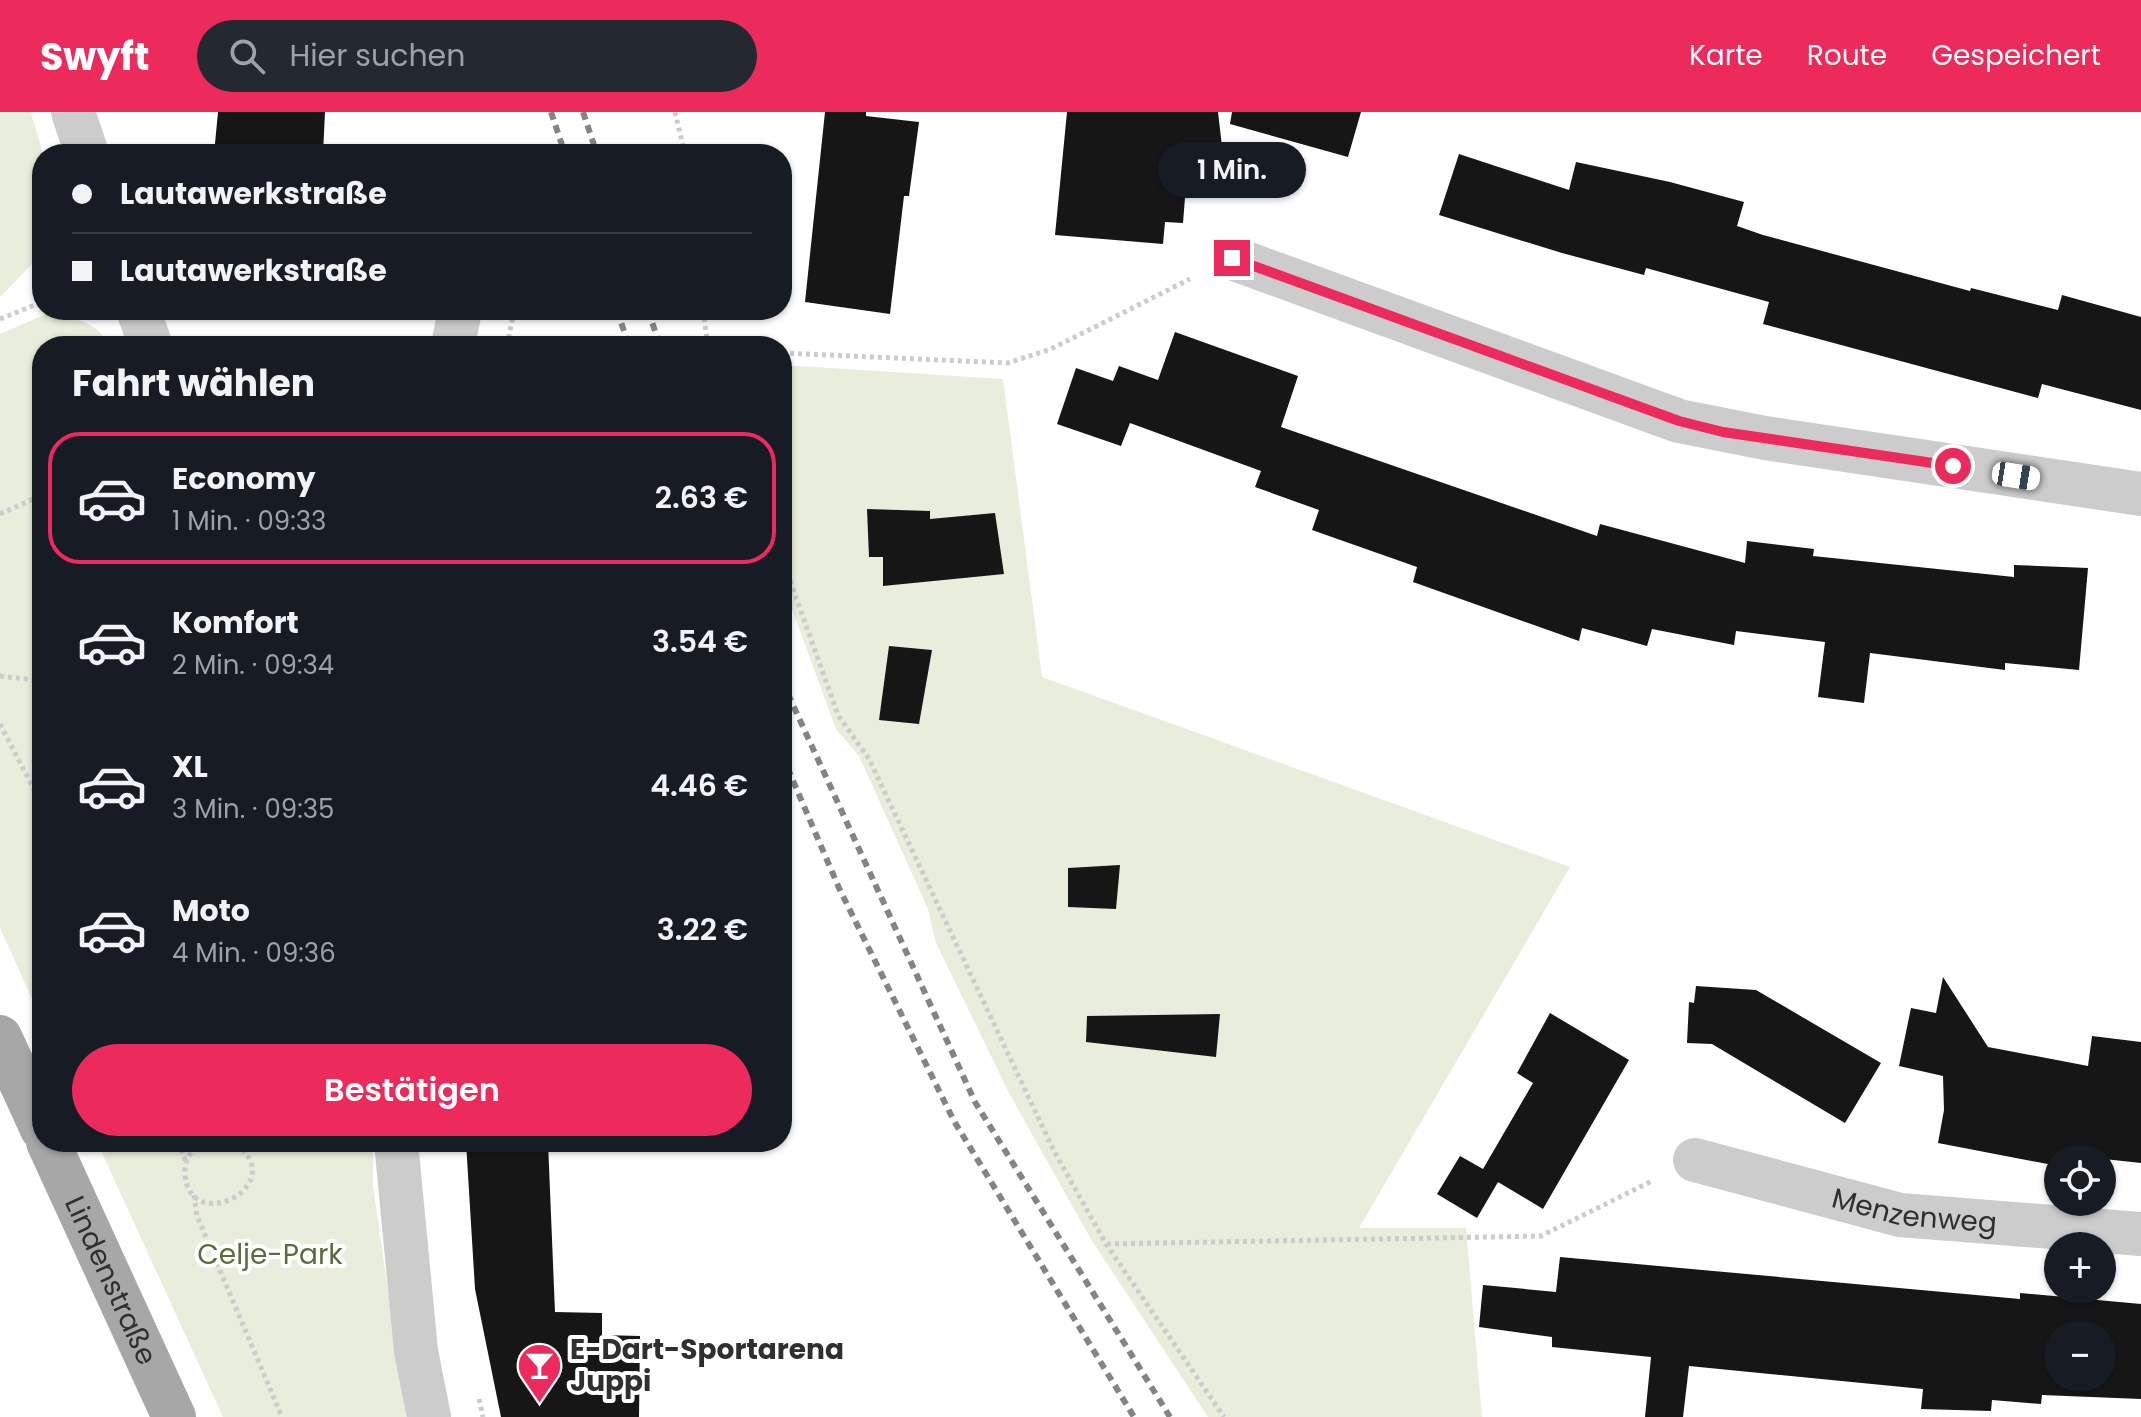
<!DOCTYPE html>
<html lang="de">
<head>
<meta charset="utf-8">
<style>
	:root { --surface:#171b24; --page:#242831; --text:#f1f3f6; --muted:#9ea1a6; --line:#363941; --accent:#ec2a5c }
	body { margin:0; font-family:Poppins,sans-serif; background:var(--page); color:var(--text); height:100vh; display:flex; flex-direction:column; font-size:30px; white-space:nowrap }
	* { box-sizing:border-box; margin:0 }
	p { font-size:26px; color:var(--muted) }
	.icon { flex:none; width:44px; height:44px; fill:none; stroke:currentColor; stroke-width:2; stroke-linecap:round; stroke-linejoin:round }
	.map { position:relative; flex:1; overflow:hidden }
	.drawer { position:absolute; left:32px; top:224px; width:760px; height:816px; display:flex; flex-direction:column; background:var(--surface); border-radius:32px; box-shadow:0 2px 6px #0004 }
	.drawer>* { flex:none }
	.banner { position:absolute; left:32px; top:32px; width:760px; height:176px; border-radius:32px; box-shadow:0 2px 6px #0004; display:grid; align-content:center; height:176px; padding:0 40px; background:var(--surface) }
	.fabs { position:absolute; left:2044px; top:1032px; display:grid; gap:16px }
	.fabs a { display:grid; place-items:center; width:72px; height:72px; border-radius:50%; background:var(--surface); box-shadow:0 2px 6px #0004; font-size:40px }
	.end { position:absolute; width:36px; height:36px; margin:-18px; border:10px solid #ec2a5c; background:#fff; box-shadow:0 0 0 4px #fff }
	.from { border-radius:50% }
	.bubble { position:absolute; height:56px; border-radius:28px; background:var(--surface); box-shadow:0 2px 6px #0004; font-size:26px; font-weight:600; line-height:56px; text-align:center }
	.car { position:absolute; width:24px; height:48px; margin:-24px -12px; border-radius:10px; box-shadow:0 0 6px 2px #0007; background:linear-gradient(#fff 24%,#345 0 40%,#fff 0 76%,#345 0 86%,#fff 0) }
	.banner b { display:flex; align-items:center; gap:28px; height:76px; font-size:30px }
	.banner b+b { border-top:2px solid var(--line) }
	.banner i { width:20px; height:20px; background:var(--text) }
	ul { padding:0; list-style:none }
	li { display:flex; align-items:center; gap:24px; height:132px; margin:0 16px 12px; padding:0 24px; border:4px solid transparent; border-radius:32px }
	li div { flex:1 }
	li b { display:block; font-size:30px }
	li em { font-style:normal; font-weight:600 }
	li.current { border-color:var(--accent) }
	li>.icon { width:72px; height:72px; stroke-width:1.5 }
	h2 { padding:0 40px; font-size:36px; line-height:96px }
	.primary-button { display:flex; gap:16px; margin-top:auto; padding:16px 40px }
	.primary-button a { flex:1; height:92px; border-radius:48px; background:var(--accent); color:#fff; font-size:32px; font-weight:600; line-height:92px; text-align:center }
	header { display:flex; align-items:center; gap:48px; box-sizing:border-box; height:112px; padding:0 40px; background:var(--accent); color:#fff }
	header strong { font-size:38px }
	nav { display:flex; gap:44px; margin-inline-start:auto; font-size:28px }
	.search { width:560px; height:72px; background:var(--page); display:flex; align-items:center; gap:20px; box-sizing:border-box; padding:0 28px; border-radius:44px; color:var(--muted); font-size:30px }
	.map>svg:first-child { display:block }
	.green { fill:#e8eddc }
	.building { fill:#161616; fill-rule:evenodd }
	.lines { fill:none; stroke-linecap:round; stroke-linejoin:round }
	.path { stroke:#ccc; stroke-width:5; stroke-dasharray:4 4; stroke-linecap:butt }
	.minor { stroke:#ccc; stroke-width:44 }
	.major { stroke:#a7a7a7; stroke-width:44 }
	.rail { stroke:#848484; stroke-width:6; stroke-dasharray:8 6; stroke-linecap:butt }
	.route { stroke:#ec2a5c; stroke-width:10 }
	.labels { text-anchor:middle; stroke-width:8; stroke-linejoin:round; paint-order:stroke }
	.street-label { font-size:28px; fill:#2f2f2f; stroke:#fff }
	.park-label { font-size:28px; fill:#5b6c3a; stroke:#fff }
	.poi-label { font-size:28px; font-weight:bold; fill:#2f2f2f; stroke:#fff; text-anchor:start }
</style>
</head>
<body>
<header>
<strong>Swyft</strong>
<div class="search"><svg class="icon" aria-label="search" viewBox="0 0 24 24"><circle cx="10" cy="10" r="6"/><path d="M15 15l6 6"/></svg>Hier suchen</div>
<nav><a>Karte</a><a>Route</a><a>Gespeichert</a></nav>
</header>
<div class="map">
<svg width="2141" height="1305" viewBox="0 0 2141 1305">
	<rect width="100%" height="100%" fill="#fff"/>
	<!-- green -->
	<path class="green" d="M0 0H31L43 42 42 132 35 149 0 185Z
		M46 202C70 205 99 209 109 234H42V909L0 816V222Z
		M782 253 1003 267 1042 565 1570 755 1359 1116H1466L1482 1305H1208L1092 1129 1010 983 936 831 928 797 859 644 836 617 782 470Z
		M97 1030H373V1074L406 1305H223Z"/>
	<!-- building -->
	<path class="building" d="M218 0H325L323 42H214Z
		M825 0H866V4L919 10 909 84H904L890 202 805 190Z
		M1067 0H1218L1223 43 1188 48 1183 111 1165 110 1163 132 1055 123Z
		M1232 0H1361L1348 45 1230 12Z
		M1459 42 1569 78 1576 50 1670 70 1744 90 1737 114 1763 123 1970 179 1971 176 2058 198 2062 183 2141 205V298L2042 272 2038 286 1763 212 1769 190 1646 156 1644 163 1562 141 1439 103Z
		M1175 220 1298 264 1281 315 1597 424 1600 412 1745 451 1747 429 1814 437 1813 444 2014 465V453L2088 456 2079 558 2005 551V558L1870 541 1864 591 1818 585 1825 530 1736 519 1734 533 1652 517 1647 534 1582 516 1579 529 1413 470 1417 455 1312 418 1319 398 1255 375 1261 359 1130 311 1121 334 1057 312 1076 256 1113 269 1119 254 1158 268Z
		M867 397 930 399V407L995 401 1004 462 883 474V445H869Z
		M889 534 932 538 919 612 879 608Z
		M1120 753 1116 797 1068 795V756Z
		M1943 865 1988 935 2088 954 2092 924 2141 930V1051L2058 1042V1054L1938 1031 1944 998 1943 964 1899 954 1911 896 1936 901Z
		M1696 874 1756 878 1881 951 1845 1011 1712 932 1687 931 1689 890 1694 891Z
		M1550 901 1629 948 1543 1097 1498 1070 1477 1106 1437 1082 1460 1044 1483 1057 1533 971 1517 961Z
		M1220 902 1216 945 1086 930 1087 904Z
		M466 1030H548L555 1200 602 1201V1223L640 1224 639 1305H501L475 1177Z
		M1560 1145 2020 1187V1181L2141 1192V1287L2042 1283 2041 1292 1992 1288 1991 1299 1921 1297 1923 1277 1689 1254 1683 1305H1645L1651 1245 1552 1235V1225L1479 1215 1483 1173 1556 1180ZM2058 1222H2102V1266H2058Z"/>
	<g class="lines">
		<!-- path -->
		<path class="path" d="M675 0 685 42
			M703 198 708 234
			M0 207 42 190
			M507 234 514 198
			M782 241 1008 251 1051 237 1190 167
			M0 402 42 383
			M782 446 838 603 869 647 1053 1037 1106 1132 1224 1305
			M0 564 42 569
			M0 612 42 693
			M178 1030 186 1050
			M203 1030C192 1037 184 1048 185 1061 188 1126 294 1073 234 1030
			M244 1037 253 1030
			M194 1083 197 1104 282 1305
			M1107 1132 1541 1124 1652 1069
			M479 1287 483 1305"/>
		<!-- minor -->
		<g class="minor">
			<path d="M73 0 87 42"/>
			<path d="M1232 146 1679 309 1765 326 2141 382"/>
			<path d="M138 198 151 234"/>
			<path d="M453 234 460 198"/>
			<path d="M396 1030 416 1239 429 1305"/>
			<path id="s1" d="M1695 1048 1900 1103 2141 1122"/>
		</g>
		<!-- major -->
		<g class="major">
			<path d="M0 925 42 1017"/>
			<path id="s2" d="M48 1030 174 1305"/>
		</g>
		<!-- rail -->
		<path class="rail" d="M551 0 565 42
			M583 0 597 42
			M617 198 629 234
			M648 198 660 234
			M782 569 975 990 1170 1305
			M782 643 839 776 954 1009 1134 1305"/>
	</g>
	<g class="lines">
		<!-- route -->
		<path class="route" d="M1232 146 1679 309 1723 320 1953 354"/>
	</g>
	<!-- icons -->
	<defs>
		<symbol id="bar-pin" viewBox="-11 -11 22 30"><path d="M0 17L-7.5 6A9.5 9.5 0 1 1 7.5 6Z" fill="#ec2a5c" stroke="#fff"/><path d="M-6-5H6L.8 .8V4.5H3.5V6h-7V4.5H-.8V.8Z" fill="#fff"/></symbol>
	</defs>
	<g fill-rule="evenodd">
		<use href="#bar-pin" x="514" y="1228" width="51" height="69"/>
	</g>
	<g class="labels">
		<!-- street labels -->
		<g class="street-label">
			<text dy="10" stroke="none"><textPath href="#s1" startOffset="226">Menzenweg</textPath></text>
			<text dy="10" stroke="none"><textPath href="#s2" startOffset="152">Lindenstraße</textPath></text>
		</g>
		<!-- park labels -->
		<g class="park-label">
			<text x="270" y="1152">Celje-Park</text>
		</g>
		<!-- poi labels -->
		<g class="poi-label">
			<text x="570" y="1247">E-Dart-Sportarena<tspan x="570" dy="32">Juppi</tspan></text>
		</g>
	</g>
</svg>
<div class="fabs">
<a><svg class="icon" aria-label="locate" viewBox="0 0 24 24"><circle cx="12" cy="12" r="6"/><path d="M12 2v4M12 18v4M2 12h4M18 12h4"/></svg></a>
<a>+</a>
<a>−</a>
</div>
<i class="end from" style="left:1953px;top:354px"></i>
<i class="end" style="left:1232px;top:146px"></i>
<div class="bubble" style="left:1158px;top:30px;width:148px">1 Min.</div>
<i class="car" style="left:2016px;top:364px;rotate:99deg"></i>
<div class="banner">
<b><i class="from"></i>Lautawerkstraße</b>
<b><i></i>Lautawerkstraße</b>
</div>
<section class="drawer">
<h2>Fahrt wählen</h2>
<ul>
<li class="current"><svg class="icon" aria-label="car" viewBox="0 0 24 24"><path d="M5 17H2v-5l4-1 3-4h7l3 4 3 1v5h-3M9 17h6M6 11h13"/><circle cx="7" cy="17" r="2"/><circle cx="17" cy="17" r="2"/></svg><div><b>Economy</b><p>1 Min. · 09:33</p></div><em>2.63 €</em></li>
<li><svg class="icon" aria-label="car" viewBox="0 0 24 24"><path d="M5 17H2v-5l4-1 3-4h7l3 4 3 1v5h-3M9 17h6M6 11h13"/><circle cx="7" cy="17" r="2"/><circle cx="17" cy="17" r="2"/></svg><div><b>Komfort</b><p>2 Min. · 09:34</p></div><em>3.54 €</em></li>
<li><svg class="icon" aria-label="car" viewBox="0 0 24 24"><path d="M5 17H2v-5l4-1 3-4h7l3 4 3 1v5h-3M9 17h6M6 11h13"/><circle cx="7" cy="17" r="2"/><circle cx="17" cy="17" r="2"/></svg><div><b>XL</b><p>3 Min. · 09:35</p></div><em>4.46 €</em></li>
<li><svg class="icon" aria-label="car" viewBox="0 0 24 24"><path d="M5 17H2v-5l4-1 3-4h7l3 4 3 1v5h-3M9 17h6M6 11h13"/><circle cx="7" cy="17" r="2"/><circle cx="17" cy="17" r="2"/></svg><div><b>Moto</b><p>4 Min. · 09:36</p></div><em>3.22 €</em></li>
</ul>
<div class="primary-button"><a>Bestätigen</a></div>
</section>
</div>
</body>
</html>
